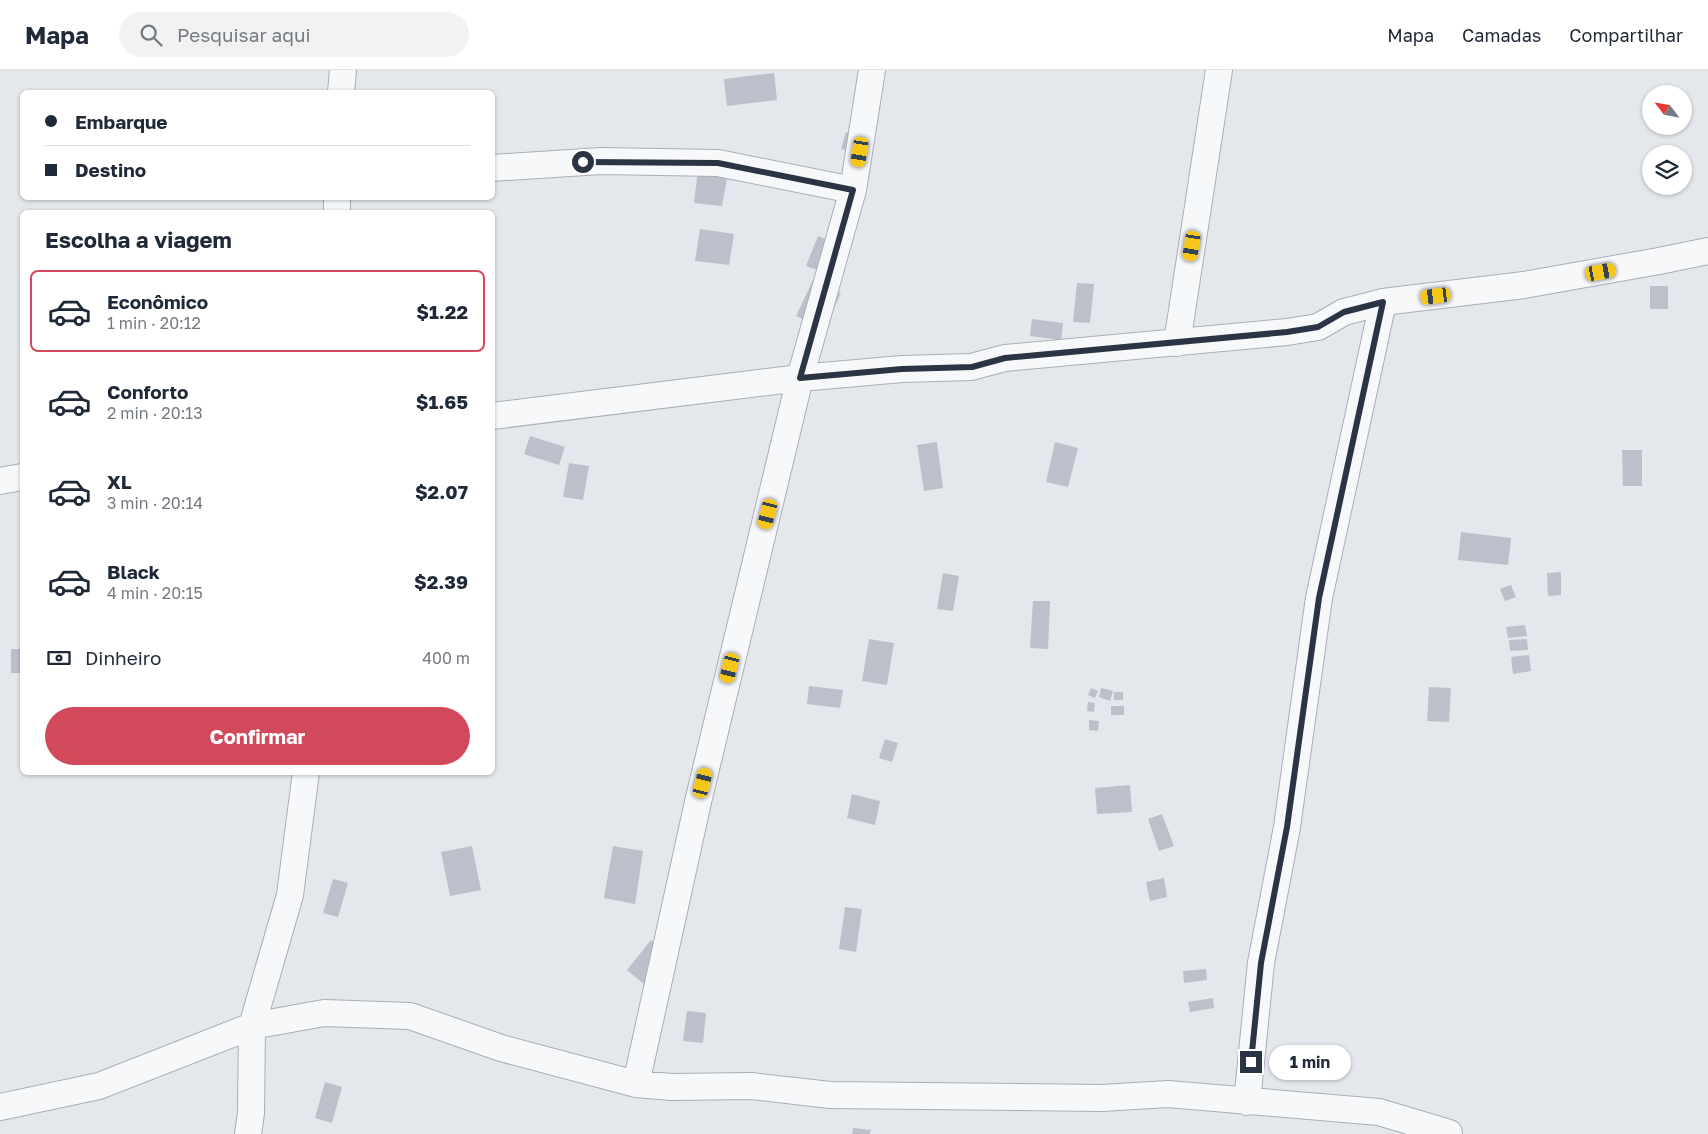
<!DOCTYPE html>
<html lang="pt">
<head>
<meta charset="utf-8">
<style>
	:root { --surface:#fff; --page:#f2f2f3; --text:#1f2937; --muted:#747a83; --line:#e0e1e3; --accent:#d1495b }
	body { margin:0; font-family:"Golos Text",sans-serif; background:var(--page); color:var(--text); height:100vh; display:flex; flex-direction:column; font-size:19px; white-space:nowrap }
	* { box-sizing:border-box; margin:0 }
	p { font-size:16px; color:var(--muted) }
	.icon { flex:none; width:28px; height:28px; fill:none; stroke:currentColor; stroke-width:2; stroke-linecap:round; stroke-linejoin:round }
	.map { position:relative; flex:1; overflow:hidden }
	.drawer { position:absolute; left:20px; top:140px; width:475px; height:565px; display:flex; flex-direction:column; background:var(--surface); border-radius:8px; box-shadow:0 1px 4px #0004 }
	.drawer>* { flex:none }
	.top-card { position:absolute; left:20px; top:20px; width:475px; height:110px; border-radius:8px; box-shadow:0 1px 4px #0004; display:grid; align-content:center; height:110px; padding:0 25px; background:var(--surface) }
	.needle { width:32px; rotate:302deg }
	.tools { position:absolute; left:1642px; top:15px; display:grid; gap:10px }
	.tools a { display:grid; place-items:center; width:50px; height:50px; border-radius:50%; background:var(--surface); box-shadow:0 1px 4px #0004; font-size:25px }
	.end { position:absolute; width:22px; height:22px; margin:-11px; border:6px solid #2b3445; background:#fff; box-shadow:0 0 0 2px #fff }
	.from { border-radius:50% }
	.bubble { position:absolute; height:35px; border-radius:18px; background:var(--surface); box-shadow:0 1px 4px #0004; font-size:16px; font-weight:700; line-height:35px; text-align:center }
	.car { position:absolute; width:15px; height:30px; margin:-15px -8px; border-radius:6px; box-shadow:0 0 4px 1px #0007; background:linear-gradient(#f5c518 24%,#345 0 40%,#f5c518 0 76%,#345 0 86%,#f5c518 0) }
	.top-card b { display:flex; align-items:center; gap:18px; height:48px; font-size:19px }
	.top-card b+b { border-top:1px solid var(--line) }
	.top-card i { width:12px; height:12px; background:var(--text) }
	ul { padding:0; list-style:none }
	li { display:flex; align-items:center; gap:15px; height:82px; margin:0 10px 8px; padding:0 15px; border:2px solid transparent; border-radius:8px }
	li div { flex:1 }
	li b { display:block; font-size:19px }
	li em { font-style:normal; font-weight:700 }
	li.current { border-color:var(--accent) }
	li>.icon { width:45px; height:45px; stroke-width:1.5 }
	h2 { padding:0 25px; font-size:22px; line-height:60px }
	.pay { display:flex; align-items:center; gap:12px; height:55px; padding:0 25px; font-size:19px }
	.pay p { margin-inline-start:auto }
	.action { display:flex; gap:10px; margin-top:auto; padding:10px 25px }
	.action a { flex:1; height:58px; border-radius:30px; background:var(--accent); color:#fff; font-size:20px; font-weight:700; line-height:58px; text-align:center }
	header { display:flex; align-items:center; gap:30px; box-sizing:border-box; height:70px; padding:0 25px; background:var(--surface); border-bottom:1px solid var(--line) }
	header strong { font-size:24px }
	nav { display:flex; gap:28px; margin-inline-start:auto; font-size:18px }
	.search { width:350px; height:45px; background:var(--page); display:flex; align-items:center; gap:12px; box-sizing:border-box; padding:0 18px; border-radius:28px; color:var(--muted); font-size:19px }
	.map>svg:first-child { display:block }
	.building { fill:#bbc0ca }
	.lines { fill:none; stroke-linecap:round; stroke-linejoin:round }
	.minor-casing { stroke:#a9aeb7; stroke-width:28 }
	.minor { stroke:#f7f8fa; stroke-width:26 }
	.route { stroke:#2b3445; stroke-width:6 }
</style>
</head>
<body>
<header>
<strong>Mapa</strong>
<div class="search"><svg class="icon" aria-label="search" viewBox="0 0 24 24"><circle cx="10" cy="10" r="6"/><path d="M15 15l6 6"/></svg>Pesquisar aqui</div>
<nav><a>Mapa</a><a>Camadas</a><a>Compartilhar</a></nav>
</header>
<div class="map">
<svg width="1708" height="1064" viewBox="0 0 1708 1064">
	<rect width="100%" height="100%" fill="#e4e7ec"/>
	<!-- building -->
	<path class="building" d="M774 3 777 30 727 36 724 9Z
		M846 62 872 70 868 87 841 79Z
		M698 99 728 103 722 136 694 133Z
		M700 159 734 164 729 195 695 191Z
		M818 166 847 178 836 207 806 196Z
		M813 210 841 223 824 259 796 246Z
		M1077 213 1094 214 1090 253 1073 252Z
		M1650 216H1668V239H1650Z
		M1032 249 1063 253 1061 270 1030 266Z
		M530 366 565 377 559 395 524 384Z
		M937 372 943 418 924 421 917 375Z
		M1055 372 1078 378 1068 417 1046 412Z
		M1622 380H1642V416H1623Z
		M569 393 589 396 583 430 563 427Z
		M1461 462 1511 468 1508 495 1458 490Z
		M1561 502V525L1548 526 1547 503Z
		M943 503 959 506 953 541 937 539Z
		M1511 515 1516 527 1505 531 1500 519Z
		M1033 531H1050L1048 579 1030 578Z
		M1525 555 1527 566 1508 568 1506 557Z
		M869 569 894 573 887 615 862 611Z
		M1527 569 1528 580 1510 581 1509 570Z
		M11 579H22V603H11Z
		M1529 585 1531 601 1513 604 1511 587Z
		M809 616 843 620 840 638 807 634Z
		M1429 617 1451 618 1449 652 1427 651Z
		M1091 618 1098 621 1095 628 1088 625Z
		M1101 618 1113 621 1110 631 1099 627Z
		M1114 622H1123V630H1114Z
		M1088 632 1095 633 1094 642 1087 641Z
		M1111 636H1124V645H1111Z
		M1089 650 1099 651 1098 661 1089 660Z
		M885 669 898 673 892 692 879 688Z
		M1130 715 1132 742 1097 744 1095 718Z
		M852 724 880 731 875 755 847 748Z
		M1162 744 1174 776 1159 781 1148 749Z
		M472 776 481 820 450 826 441 782Z
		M613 776 643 781 635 834 604 828Z
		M1164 808 1167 827 1150 831 1146 812Z
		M333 809 348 813 338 847 323 843Z
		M845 837 862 839 856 882 839 879Z
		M651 870 674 890 650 919 627 900Z
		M1206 899 1207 910 1184 913 1183 901Z
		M1213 928 1214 938 1190 942 1188 932Z
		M687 941 706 943 703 973 683 971Z
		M325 1012 342 1017 332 1053 315 1048Z
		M853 1058 871 1060 870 1064H852Z"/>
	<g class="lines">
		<defs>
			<path id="minor" d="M341 22 343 0
				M492 98 601 91 718 93 853 120
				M337 142V128
				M1177 273 1219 0
				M492 346 800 308 902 299 971 297 1005 288 1287 262 1318 257 1344 242 1383 232 1524 215 1659 191 1708 181
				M0 411 22 407
				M636 1014 698 732 800 308 853 120 872 0
				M1247 1032 1261 893 1287 757 1319 528 1383 232
				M0 1037 99 1016 252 956 324 943 410 946 501 978 636 1014 672 1017 751 1016 830 1025 1102 1028 1168 1024 1379 1042 1449 1063
				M248 1064 251 1043 252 956 290 825 306 702"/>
		</defs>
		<!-- minor casing -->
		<use href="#minor" class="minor-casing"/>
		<!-- minor -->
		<use href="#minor" class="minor"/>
	</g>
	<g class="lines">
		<!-- route -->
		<path class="route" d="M583 92 718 93 853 120 800 308 902 299 972 297 1005 288 1287 262 1318 257 1344 242 1383 232 1319 528 1287 757 1261 893 1251 992"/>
	</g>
</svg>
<div class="tools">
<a><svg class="needle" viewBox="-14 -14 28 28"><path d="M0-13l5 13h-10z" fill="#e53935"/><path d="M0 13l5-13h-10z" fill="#747a83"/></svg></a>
<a><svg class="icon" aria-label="layers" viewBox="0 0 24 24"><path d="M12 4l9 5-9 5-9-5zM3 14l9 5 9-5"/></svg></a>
</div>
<i class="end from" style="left:583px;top:92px"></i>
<i class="end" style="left:1251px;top:992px"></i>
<div class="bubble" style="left:1269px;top:975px;width:82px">1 min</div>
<i class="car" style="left:860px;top:82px;rotate:189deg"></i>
<i class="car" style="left:1192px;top:176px;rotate:189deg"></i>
<i class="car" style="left:1601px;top:202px;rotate:80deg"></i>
<i class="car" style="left:1436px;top:226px;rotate:263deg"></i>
<i class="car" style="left:768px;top:444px;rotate:194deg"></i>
<i class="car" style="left:730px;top:598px;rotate:194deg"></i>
<i class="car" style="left:703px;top:713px;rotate:14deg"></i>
<div class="top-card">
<b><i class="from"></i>Embarque</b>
<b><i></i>Destino</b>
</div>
<section class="drawer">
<h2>Escolha a viagem</h2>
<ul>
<li class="current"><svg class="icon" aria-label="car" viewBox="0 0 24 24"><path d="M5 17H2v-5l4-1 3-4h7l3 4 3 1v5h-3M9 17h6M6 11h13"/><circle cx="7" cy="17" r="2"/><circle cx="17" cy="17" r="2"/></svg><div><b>Econômico</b><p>1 min · 20:12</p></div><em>$1.22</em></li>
<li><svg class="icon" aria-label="car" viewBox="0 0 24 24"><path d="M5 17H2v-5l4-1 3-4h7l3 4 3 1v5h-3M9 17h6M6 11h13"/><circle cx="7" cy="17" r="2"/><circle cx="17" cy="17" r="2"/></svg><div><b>Conforto</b><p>2 min · 20:13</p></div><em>$1.65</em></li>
<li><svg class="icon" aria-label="car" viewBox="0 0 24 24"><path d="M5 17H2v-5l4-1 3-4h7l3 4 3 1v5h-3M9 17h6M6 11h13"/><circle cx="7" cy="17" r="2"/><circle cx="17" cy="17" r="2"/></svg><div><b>XL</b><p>3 min · 20:14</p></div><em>$2.07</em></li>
<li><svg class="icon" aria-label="car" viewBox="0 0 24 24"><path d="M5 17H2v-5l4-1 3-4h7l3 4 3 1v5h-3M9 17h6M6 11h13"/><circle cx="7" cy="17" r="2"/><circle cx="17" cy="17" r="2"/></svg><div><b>Black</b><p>4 min · 20:15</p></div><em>$2.39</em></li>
</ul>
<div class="pay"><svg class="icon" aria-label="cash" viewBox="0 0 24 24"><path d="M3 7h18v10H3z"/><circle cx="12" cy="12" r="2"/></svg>Dinheiro<p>400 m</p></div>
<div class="action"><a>Confirmar</a></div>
</section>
</div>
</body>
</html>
